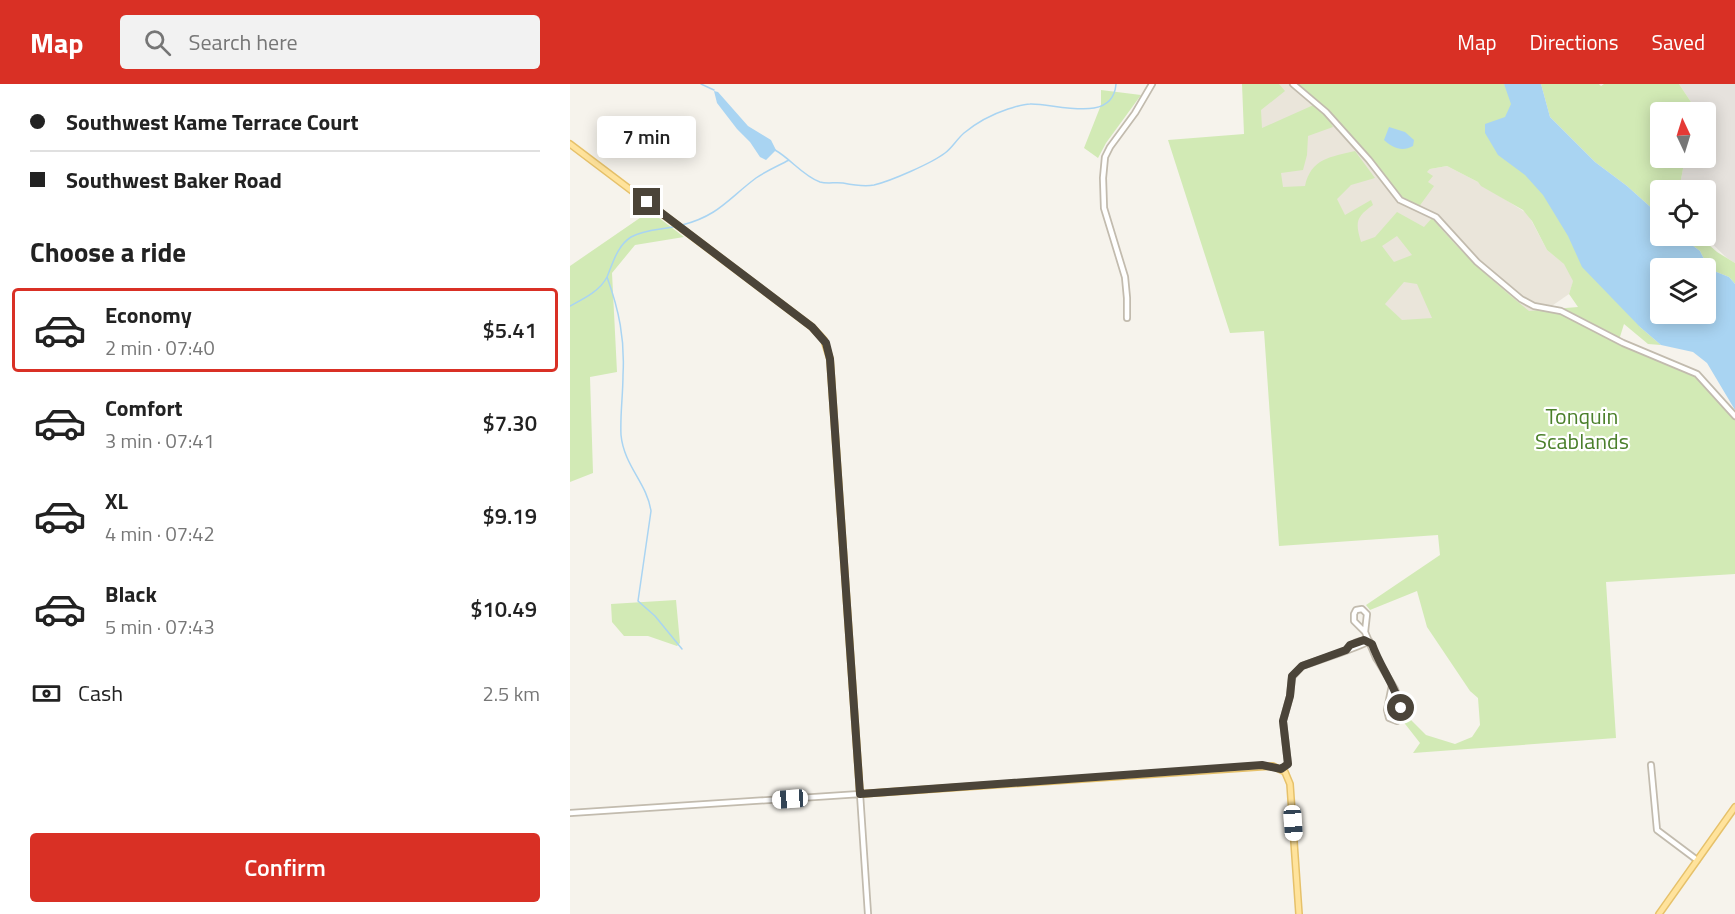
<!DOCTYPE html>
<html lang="en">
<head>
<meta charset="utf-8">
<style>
	:root { --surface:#fff; --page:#f2f2f2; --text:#222; --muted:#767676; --line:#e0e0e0; --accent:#d93025 }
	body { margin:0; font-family:"Titillium Web",sans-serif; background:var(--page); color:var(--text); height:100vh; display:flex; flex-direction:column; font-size:22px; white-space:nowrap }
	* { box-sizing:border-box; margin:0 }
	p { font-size:20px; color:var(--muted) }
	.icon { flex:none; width:33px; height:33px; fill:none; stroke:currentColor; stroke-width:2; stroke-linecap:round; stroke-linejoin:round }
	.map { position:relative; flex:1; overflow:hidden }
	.sheet { display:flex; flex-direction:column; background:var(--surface); width:570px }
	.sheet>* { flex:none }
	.hud { display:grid; align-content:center; height:132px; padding:0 30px; background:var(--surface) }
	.needle { width:39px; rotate:356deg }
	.tools { position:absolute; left:1080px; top:18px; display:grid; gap:12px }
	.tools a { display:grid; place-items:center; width:66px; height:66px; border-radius:6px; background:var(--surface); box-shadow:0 3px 15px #0003; font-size:30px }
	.end { position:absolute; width:27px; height:27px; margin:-14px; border:8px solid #4b4439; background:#fff; box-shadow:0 0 0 3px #fff }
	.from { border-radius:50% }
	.bubble { position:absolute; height:42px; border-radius:6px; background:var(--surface); box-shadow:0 3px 15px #0003; font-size:20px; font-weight:600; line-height:42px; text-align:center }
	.car { position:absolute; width:18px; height:36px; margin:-18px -9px; border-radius:8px; box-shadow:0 0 4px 2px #0007; background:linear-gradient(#fff 24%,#345 0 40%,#fff 0 76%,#345 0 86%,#fff 0) }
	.hud b { display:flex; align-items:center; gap:21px; height:57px; font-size:22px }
	.hud b+b { border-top:2px solid var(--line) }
	.hud i { width:15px; height:15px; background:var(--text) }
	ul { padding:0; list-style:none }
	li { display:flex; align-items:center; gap:18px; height:84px; margin:0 12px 9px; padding:0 18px; border:3px solid transparent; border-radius:6px }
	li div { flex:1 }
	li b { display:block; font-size:22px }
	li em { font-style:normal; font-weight:600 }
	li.current { border-color:var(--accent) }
	li>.icon { width:54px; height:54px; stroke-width:1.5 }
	h2 { padding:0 30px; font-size:27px; line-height:72px }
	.pay { display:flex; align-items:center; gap:15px; height:66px; padding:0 30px; font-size:22px }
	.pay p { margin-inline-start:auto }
	.button { display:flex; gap:12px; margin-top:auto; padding:12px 30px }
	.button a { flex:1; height:69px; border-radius:6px; background:var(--accent); color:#fff; font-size:24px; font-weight:600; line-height:69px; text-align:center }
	header { display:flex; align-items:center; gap:36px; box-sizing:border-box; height:84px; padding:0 30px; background:var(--accent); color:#fff }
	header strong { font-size:28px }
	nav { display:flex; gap:33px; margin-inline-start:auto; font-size:21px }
	.search { width:420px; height:54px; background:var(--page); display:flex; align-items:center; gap:15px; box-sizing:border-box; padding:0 21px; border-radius:6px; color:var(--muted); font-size:22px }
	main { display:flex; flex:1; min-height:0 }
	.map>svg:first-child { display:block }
	.residential { fill:#eae5da }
	.industrial { fill:#e6e2dd }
	.green { fill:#d2eab5; fill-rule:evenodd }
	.water { fill:#a9d4f2; fill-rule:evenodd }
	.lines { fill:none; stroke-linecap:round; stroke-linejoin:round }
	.stream { stroke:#a9d4f2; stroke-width:1.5 }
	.minor-casing { stroke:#c2bbae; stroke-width:8 }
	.major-casing { stroke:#e6c16a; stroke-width:8 }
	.minor { stroke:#fff; stroke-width:4.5 }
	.major { stroke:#ffe39c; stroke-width:5 }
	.route { stroke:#4b4439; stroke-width:8 }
	.labels { text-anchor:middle; stroke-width:4.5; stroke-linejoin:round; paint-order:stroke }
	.park-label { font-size:22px; fill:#4a7f2a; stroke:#fff }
</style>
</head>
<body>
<header>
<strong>Map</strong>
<div class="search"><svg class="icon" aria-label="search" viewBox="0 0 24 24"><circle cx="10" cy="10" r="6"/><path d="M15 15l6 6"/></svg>Search here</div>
<nav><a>Map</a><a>Directions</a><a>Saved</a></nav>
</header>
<main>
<section class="sheet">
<div class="hud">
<b><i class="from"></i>Southwest Kame Terrace Court</b>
<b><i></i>Southwest Baker Road</b>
</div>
<h2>Choose a ride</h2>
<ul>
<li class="current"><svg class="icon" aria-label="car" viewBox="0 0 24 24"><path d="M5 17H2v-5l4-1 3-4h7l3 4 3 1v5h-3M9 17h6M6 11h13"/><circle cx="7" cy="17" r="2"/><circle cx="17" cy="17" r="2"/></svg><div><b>Economy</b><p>2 min · 07:40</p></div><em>$5.41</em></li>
<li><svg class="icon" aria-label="car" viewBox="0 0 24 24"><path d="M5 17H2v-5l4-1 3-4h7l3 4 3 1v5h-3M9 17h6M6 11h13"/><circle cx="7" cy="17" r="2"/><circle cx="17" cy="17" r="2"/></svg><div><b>Comfort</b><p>3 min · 07:41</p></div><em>$7.30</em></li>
<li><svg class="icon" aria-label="car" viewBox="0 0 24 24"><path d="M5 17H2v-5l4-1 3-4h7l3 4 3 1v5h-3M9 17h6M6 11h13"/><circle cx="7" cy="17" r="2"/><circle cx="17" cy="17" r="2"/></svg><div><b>XL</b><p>4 min · 07:42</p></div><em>$9.19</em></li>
<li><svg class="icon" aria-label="car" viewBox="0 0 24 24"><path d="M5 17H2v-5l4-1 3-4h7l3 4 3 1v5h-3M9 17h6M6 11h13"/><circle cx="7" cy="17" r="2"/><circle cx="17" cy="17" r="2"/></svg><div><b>Black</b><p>5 min · 07:43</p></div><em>$10.49</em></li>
</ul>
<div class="pay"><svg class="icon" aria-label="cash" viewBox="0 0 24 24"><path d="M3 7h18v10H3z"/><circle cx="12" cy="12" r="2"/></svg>Cash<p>2.5 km</p></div>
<div class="button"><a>Confirm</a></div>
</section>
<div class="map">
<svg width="1165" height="830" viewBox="0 0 1165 830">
	<rect width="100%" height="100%" fill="#f6f3ec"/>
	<!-- residential -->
	<path class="residential" d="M677 0H726L754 22 795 66 797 73 858 98 857 88 860 85 877 82 908 98 958 130 977 166 1006 189 999 210 976 226 832 237 682 90Z"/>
	<!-- industrial -->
	<path class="industrial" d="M1109 0H1165V179L1157 174 1134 152H1136V106H1109L1115 74H1136V28H1124L1125 24Z"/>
	<!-- green -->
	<path class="green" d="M672 0H709L715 7 691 26 692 44 748 19 723 0H934L1070 243 1091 261 1078 260 1054 240 1049 256 1126 286 1165 335V490L1036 498 1046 654 843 669 850 659 832 636 835 630 856 651 885 660 902 653 910 641 908 614 900 607 857 543 847 507 800 526 796 521 870 471 868 451 709 462 694 247 660 249 598 56 674 50ZM751 20 795 66 797 73 834 119 848 124 864 102 858 98 863 92 857 88 860 85 877 82 908 98 911 102 953 126 962 137 977 166 994 180 1003 197 999 210 1008 223 959 227C923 198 891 169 862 134L854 143 827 128 805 153 791 158C785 138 786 133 803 121L801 116 775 131 767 115 781 101 805 94 785 67C761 73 741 74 735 102L713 103 711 89 733 86 737 71 738 52 763 43ZM827 152 842 171 824 178 812 162ZM834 198 847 200 862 234 832 236 815 220Z
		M971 0H1029L1031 2 1034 0H1109L1125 24 1124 28H1090V74H1115L1109 106H1090V143L1085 141 1086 128 1057 102 1025 78 980 33Z
		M531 6 571 11 536 59 528 74 514 64 531 21Z
		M80 127 114 153 65 161 42 189 47 288 20 293 23 389 0 398V182Z
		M1110 152H1129L1147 168 1165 179V200L1159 193 1139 185 1130 167Z
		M106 516 110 559 107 562 78 552H54L42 538 41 520Z"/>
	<!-- water -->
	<path class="water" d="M934 0H971L980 33 1025 78 1057 102 1086 128 1085 141 1090 143V152H1110L1130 167 1139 185 1159 193 1165 200V326L1137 279 1123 268 1091 261 1070 243 1012 183 998 152 973 111 955 91 928 71 915 49V40L935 33 941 20ZM1090 184H1136V230H1090Z
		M144 7 148 8 178 42 201 56 206 66 196 76 190 73 180 58 167 45 147 19Z
		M819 43 835 48 844 56 843 62C832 68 823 64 814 56Z"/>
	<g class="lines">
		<!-- stream -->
		<path class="stream" d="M131 0 144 6
			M205 66C221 75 233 92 250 98 257 100 265 98 273 99 283 101 294 103 304 101 321 97 362 79 375 69 382 64 387 55 394 49 406 39 423 30 438 25 445 23 453 20 460 20 485 19 543 41 546 0
			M112 141C148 132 158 115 186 94 196 87 208 82 219 76
			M37 193C49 226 55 255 53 291 53 311 50 331 51 351 54 382 77 399 81 427L68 517 85 532 112 565
			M0 222C13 215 30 207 37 193 43 179 47 162 61 153 75 145 91 146 107 142"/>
		<defs>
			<path id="minor" d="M723 0 756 28 799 76 830 116 866 133 907 178 951 215 964 222 991 227 1053 259 1127 290 1165 332
				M557 234V214L555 193 534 124 533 94 535 73 540 63 565 29 582 0
				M792 525 797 530 795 548 784 537V530L786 526Z
				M795 548 806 574 808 577 825 605 826 608 832 628 827 637 819 634 817 626 822 601
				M776 566C781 560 790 555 799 557
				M1081 681 1087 746 1127 776
				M711 685 718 680 713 637 720 612 722 593 732 582C743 578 794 562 799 557
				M0 729 290 710 298 830"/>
			<path id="major" d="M0 60 242 243 254 256 260 275 290 710 703 682 715 688 720 700 729 830
				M1089 830 1165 723"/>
		</defs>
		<!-- minor casing -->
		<use href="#minor" class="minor-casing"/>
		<!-- major casing -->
		<use href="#major" class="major-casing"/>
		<!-- minor -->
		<use href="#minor" class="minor"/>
		<!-- major -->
		<use href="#major" class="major"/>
	</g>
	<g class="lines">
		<!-- route -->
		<path class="route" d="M77 118 242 243 256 259 260 275 290 710 692 681 711 685 718 680 713 637 720 612 722 592 732 582 776 566 780 561 794 556 802 560C810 583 825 601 831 624"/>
	</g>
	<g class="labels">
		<!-- park labels -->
		<g class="park-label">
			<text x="1012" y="340">Tonquin<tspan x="1012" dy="25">Scablands</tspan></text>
		</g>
	</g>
</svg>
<div class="tools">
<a><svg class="needle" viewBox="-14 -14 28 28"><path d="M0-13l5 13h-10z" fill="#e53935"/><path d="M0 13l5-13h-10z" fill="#767676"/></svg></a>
<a><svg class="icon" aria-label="locate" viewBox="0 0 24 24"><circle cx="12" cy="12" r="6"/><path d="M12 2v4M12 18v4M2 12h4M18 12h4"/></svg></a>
<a><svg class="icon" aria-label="layers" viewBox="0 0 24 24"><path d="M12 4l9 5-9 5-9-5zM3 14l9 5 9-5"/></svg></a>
</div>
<i class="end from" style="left:831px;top:624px"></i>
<i class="end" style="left:77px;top:118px"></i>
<div class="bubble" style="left:27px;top:32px;width:99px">7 min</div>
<i class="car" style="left:220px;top:715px;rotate:266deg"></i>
<i class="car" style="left:723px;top:739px;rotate:176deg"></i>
</div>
</main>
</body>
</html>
